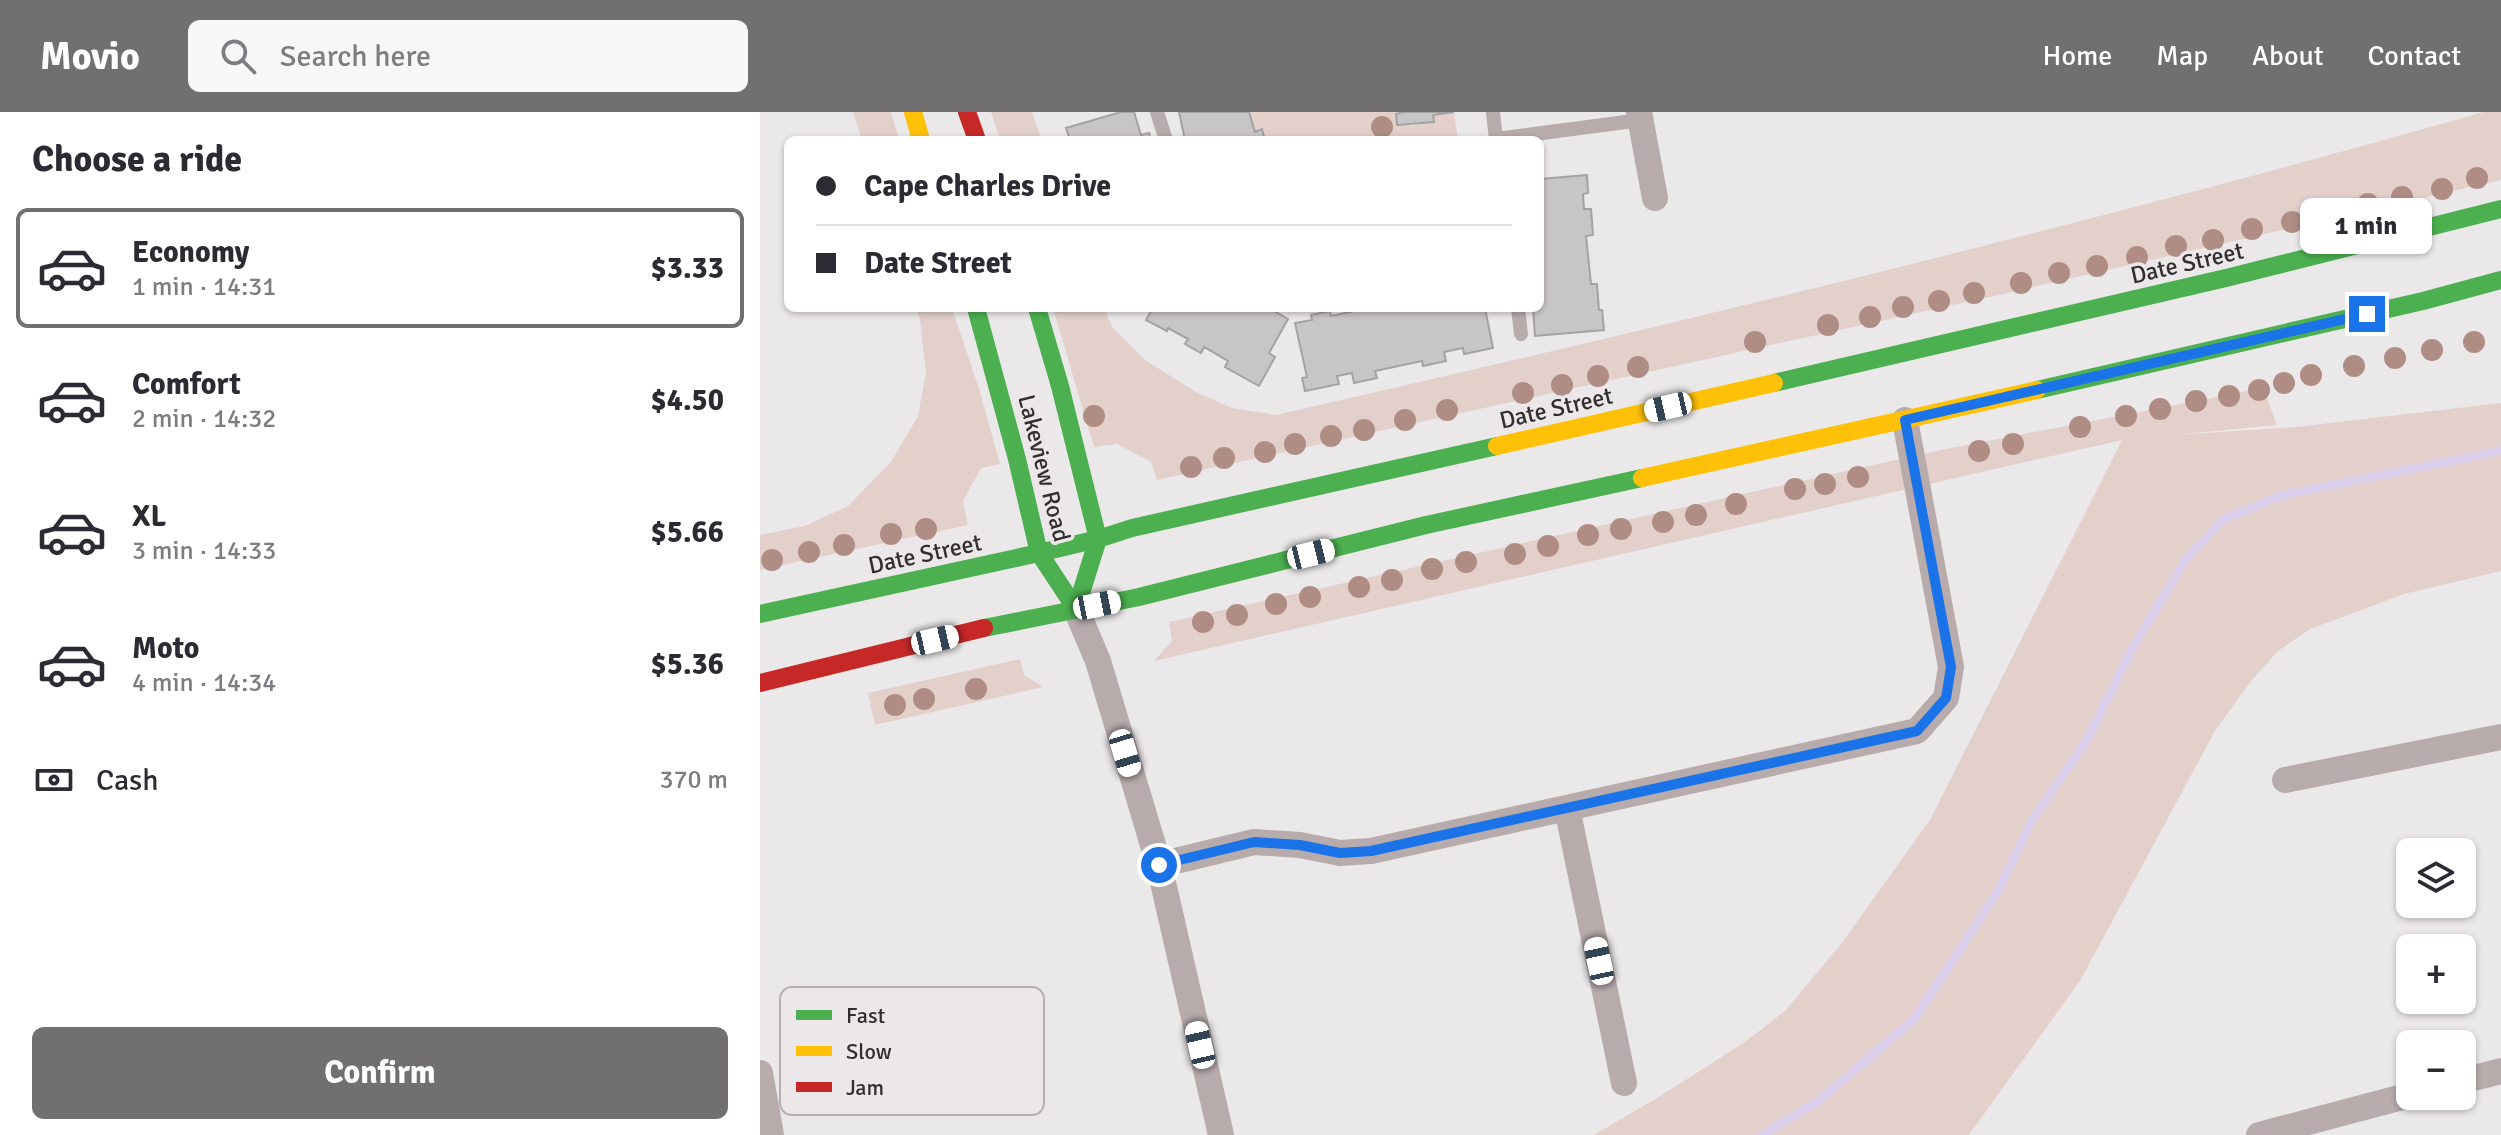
<!DOCTYPE html>
<html lang="en">
<head>
<meta charset="utf-8">
<style>
	:root { --surface:#fff; --page:#f7f7f7; --text:#2b2b33; --muted:#7c7c81; --line:#e1e1e2; --accent:#716f70 }
	body { margin:0; font-family:Signika,sans-serif; background:var(--page); color:var(--text); height:100vh; display:flex; flex-direction:column; font-size:30px; white-space:nowrap }
	* { box-sizing:border-box; margin:0 }
	p { font-size:26px; color:var(--muted) }
	.icon { flex:none; width:44px; height:44px; fill:none; stroke:currentColor; stroke-width:2; stroke-linecap:round; stroke-linejoin:round }
	.map { position:relative; flex:1; overflow:hidden }
	.side { display:flex; flex-direction:column; background:var(--surface); width:760px }
	.side>* { flex:none }
	.guide { position:absolute; left:24px; top:24px; width:760px; height:176px; border-radius:12px; box-shadow:0 2px 6px #0004; display:grid; align-content:center; height:176px; padding:0 32px; background:var(--surface) }
	.buttons { position:absolute; left:1636px; top:726px; display:grid; gap:16px }
	.buttons a { display:grid; place-items:center; width:80px; height:80px; border-radius:12px; background:var(--surface); box-shadow:0 2px 6px #0004; font-size:40px }
	.end { position:absolute; width:36px; height:36px; margin:-18px; border:10px solid #1a73e8; background:#fff; box-shadow:0 0 0 4px #fff }
	.from { border-radius:50% }
	.bubble { position:absolute; height:56px; border-radius:12px; background:var(--surface); box-shadow:0 2px 6px #0004; font-size:26px; font-weight:700; line-height:56px; text-align:center }
	.car { position:absolute; width:24px; height:48px; margin:-24px -12px; border-radius:10px; box-shadow:0 0 6px 2px #0007; background:linear-gradient(#fff 24%,#345 0 40%,#fff 0 76%,#345 0 86%,#fff 0) }
	.guide b { display:flex; align-items:center; gap:28px; height:76px; font-size:30px }
	.guide b+b { border-top:2px solid var(--line) }
	.guide i { width:20px; height:20px; background:var(--text) }
	ul { padding:0; list-style:none }
	li { display:flex; align-items:center; gap:24px; height:120px; margin:0 16px 12px; padding:0 16px; border:4px solid transparent; border-radius:12px }
	li div { flex:1 }
	li b { display:block; font-size:30px }
	li em { font-style:normal; font-weight:700 }
	li.on { border-color:var(--accent) }
	li>.icon { width:72px; height:72px; stroke-width:1.5 }
	h2 { padding:0 32px; font-size:36px; line-height:96px }
	.pay { display:flex; align-items:center; gap:20px; height:88px; padding:0 32px; font-size:30px }
	.pay p { margin-inline-start:auto }
	.primary-button { display:flex; gap:16px; margin-top:auto; padding:16px 32px }
	.primary-button a { flex:1; height:92px; border-radius:12px; background:var(--accent); color:#fff; font-size:32px; font-weight:700; line-height:92px; text-align:center }
	header { display:flex; align-items:center; gap:48px; box-sizing:border-box; height:112px; padding:0 40px; background:var(--accent); color:#fff }
	header strong { font-size:38px }
	nav { display:flex; gap:44px; margin-inline-start:auto; font-size:28px }
	.search { width:560px; height:72px; background:var(--page); display:flex; align-items:center; gap:20px; box-sizing:border-box; padding:0 28px; border-radius:12px; color:var(--muted); font-size:30px }
	main { display:flex; flex:1; min-height:0 }
	.map>svg:first-child { display:block }
	.green { fill:#e3d0cb }
	.lines { fill:none; stroke-linecap:round; stroke-linejoin:round }
	.stream { stroke:#dccfec; stroke-width:9 }
	.building { fill:#c7c5c6; stroke:#a4a2a3; stroke-width:2 }
	.lane { stroke:#b7abac; stroke-width:14 }
	.street { stroke:#b7abac; stroke-width:26 }
	.fast { stroke:#4caf50; stroke-width:18 }
	.slow { stroke:#ffc107; stroke-width:18 }
	.jam { stroke:#c62828; stroke-width:18 }
	.tree { fill:#b08d84 }
	.route { stroke:#1a73e8; stroke-width:10 }
	.labels { text-anchor:middle; stroke-width:7; stroke-linejoin:round; paint-order:stroke }
	.street-label { font-size:24px; fill:#302e2f; stroke:#ece7e9 }
	.key { fill:#ece7e9; stroke:#b4b0b1; stroke-width:2 }
	.key-label { font-size:22px; fill:#302e2f }
</style>
</head>
<body>
<header>
<strong>Movio</strong>
<div class="search"><svg class="icon" aria-label="search" viewBox="0 0 24 24"><circle cx="10" cy="10" r="6"/><path d="M15 15l6 6"/></svg>Search here</div>
<nav><a>Home</a><a>Map</a><a>About</a><a>Contact</a></nav>
</header>
<main>
<section class="side">
<h2>Choose a ride</h2>
<ul>
<li class="on"><svg class="icon" aria-label="car" viewBox="0 0 24 24"><path d="M5 17H2v-5l4-1 3-4h7l3 4 3 1v5h-3M9 17h6M6 11h13"/><circle cx="7" cy="17" r="2"/><circle cx="17" cy="17" r="2"/></svg><div><b>Economy</b><p>1 min · 14:31</p></div><em>$3.33</em></li>
<li><svg class="icon" aria-label="car" viewBox="0 0 24 24"><path d="M5 17H2v-5l4-1 3-4h7l3 4 3 1v5h-3M9 17h6M6 11h13"/><circle cx="7" cy="17" r="2"/><circle cx="17" cy="17" r="2"/></svg><div><b>Comfort</b><p>2 min · 14:32</p></div><em>$4.50</em></li>
<li><svg class="icon" aria-label="car" viewBox="0 0 24 24"><path d="M5 17H2v-5l4-1 3-4h7l3 4 3 1v5h-3M9 17h6M6 11h13"/><circle cx="7" cy="17" r="2"/><circle cx="17" cy="17" r="2"/></svg><div><b>XL</b><p>3 min · 14:33</p></div><em>$5.66</em></li>
<li><svg class="icon" aria-label="car" viewBox="0 0 24 24"><path d="M5 17H2v-5l4-1 3-4h7l3 4 3 1v5h-3M9 17h6M6 11h13"/><circle cx="7" cy="17" r="2"/><circle cx="17" cy="17" r="2"/></svg><div><b>Moto</b><p>4 min · 14:34</p></div><em>$5.36</em></li>
</ul>
<div class="pay"><svg class="icon" aria-label="cash" viewBox="0 0 24 24"><path d="M3 7h18v10H3z"/><circle cx="12" cy="12" r="2"/></svg>Cash<p>370 m</p></div>
<div class="primary-button"><a>Confirm</a></div>
</section>
<div class="map">
<svg width="1741" height="1023" viewBox="0 0 1741 1023">
	<rect width="100%" height="100%" fill="#ebe8e9"/>
	<!-- green -->
	<path class="green" d="M93 0H131L139 28H102Z
		M231 0H272L282 28H240Z
		M489 0H643L636 3 637 13 649 11 650 14 673 10V3L694 0 698 28H505L502 18 495 20Z
		M1724 0H1741V68L1243 182 397 368 391 350 357 332 334 335 293 196H344L353 216 385 248 436 280 472 296 516 303C921 211 1324 113 1724 0Z
		M157 196H192L220 280 240 352 221 356 203 389 208 413 0 458V423L45 414 88 394 131 350 158 304 166 260 160 207Z
		M1503 276 1517 313 1414 323 1536 315 1741 291V459L1644 482 1550 517 1518 539 1492 568 1456 617 1321 867 1209 1023H834L902 983 985 930 1025 899 1081 832 1170 708 1362 328 394 549 412 529 409 510 1176 339Z
		M260 547 264 563 283 575 115 613 108 581Z"/>
	<g class="lines">
		<!-- stream -->
		<path class="stream" d="M1002 1023 1060 988 1155 906 1238 779 1271 710 1328 626 1372 537 1426 447 1464 407 1523 383 1741 339"/>
	</g>
	<!-- building -->
	<path class="building" d="M361 0H374L381 23 389 21 391 28H310L306 16Z
		M419 0H489L495 20 502 17 505 28H425Z
		M643 0H694L673 3 674 10 637 13 636 2Z
		M827 63 828 81 823 82 824 97H831L833 123 826 124 831 172H837L839 198H842L844 218 775 224 773 196H765H780V67Z
		M393 196H509L528 207 509 241 515 245 499 274 465 255 468 249 444 235 441 241 425 232 428 227 408 216 407 219 386 208Z
		M595 196H725L733 236 704 242 703 236 684 240 686 249 663 254 662 249 615 259 617 266 594 271 592 261 577 264 579 272 545 279 542 266 547 265 535 211 552 208 551 203 570 199 571 204 595 199Z"/>
	<g class="lines">
		<!-- lane -->
		<path class="lane" d="M397 0 406 28
			M733 0 736 28
			M736 27 881 8
			M758 196 761 222"/>
		<!-- street -->
		<path class="street" d="M879 0 895 86
			M316 497 338 549 399 753 461 1023
			M1525 668 1741 625
			M807 696 864 971
			M399 753 494 730 540 733 580 741 611 739 1157 619 1186 586 1191 555 1145 308
			M0 961 11 1023
			M1702 969 1741 959
			M1499 1023 1650 983"/>
		<!-- fast -->
		<path class="fast" d="M216 196 257 347 279 441 316 497
			M277 196 300 274 338 427 316 497
			M1014 271 1466 166 1741 97
			M1277 278 1663 189 1741 168
			M0 502 279 441 338 427 372 416 737 334
			M224 516 379 485 666 413 882 366"/>
		<!-- slow -->
		<path class="slow" d="M153 0 161 28
			M737 334 1014 271
			M882 366 1277 278"/>
		<!-- jam -->
		<path class="jam" d="M207 0 217 28
			M0 571 224 516"/>
	</g>
	<!-- trees -->
	<g class="tree">
		<circle cx="622" cy="15" r="11"/>
		<circle cx="1717" cy="66" r="11"/>
		<circle cx="1682" cy="77" r="11"/>
		<circle cx="1642" cy="85" r="11"/>
		<circle cx="1608" cy="92" r="11"/>
		<circle cx="1570" cy="101" r="11"/>
		<circle cx="1532" cy="110" r="11"/>
		<circle cx="1492" cy="117" r="11"/>
		<circle cx="1453" cy="128" r="11"/>
		<circle cx="1416" cy="134" r="11"/>
		<circle cx="1377" cy="145" r="11"/>
		<circle cx="1337" cy="154" r="11"/>
		<circle cx="1299" cy="161" r="11"/>
		<circle cx="1261" cy="171" r="11"/>
		<circle cx="1214" cy="181" r="11"/>
		<circle cx="1179" cy="189" r="11"/>
		<circle cx="1143" cy="195" r="11"/>
		<circle cx="1110" cy="205" r="11"/>
		<circle cx="1068" cy="213" r="11"/>
		<circle cx="995" cy="230" r="11"/>
		<circle cx="1714" cy="230" r="11"/>
		<circle cx="1672" cy="238" r="11"/>
		<circle cx="1635" cy="246" r="11"/>
		<circle cx="1594" cy="254" r="11"/>
		<circle cx="878" cy="255" r="11"/>
		<circle cx="1551" cy="263" r="11"/>
		<circle cx="838" cy="264" r="11"/>
		<circle cx="1524" cy="271" r="11"/>
		<circle cx="802" cy="273" r="11"/>
		<circle cx="1499" cy="278" r="11"/>
		<circle cx="763" cy="281" r="11"/>
		<circle cx="1469" cy="284" r="11"/>
		<circle cx="1436" cy="289" r="11"/>
		<circle cx="1400" cy="297" r="11"/>
		<circle cx="687" cy="298" r="11"/>
		<circle cx="334" cy="304" r="11"/>
		<circle cx="1366" cy="304" r="11"/>
		<circle cx="645" cy="308" r="11"/>
		<circle cx="1320" cy="315" r="11"/>
		<circle cx="604" cy="318" r="11"/>
		<circle cx="571" cy="324" r="11"/>
		<circle cx="535" cy="332" r="11"/>
		<circle cx="1253" cy="332" r="11"/>
		<circle cx="1219" cy="339" r="11"/>
		<circle cx="505" cy="340" r="11"/>
		<circle cx="464" cy="346" r="11"/>
		<circle cx="431" cy="355" r="11"/>
		<circle cx="1098" cy="365" r="11"/>
		<circle cx="1065" cy="372" r="11"/>
		<circle cx="1035" cy="377" r="11"/>
		<circle cx="976" cy="392" r="11"/>
		<circle cx="936" cy="403" r="11"/>
		<circle cx="903" cy="410" r="11"/>
		<circle cx="166" cy="417" r="11"/>
		<circle cx="861" cy="417" r="11"/>
		<circle cx="131" cy="422" r="11"/>
		<circle cx="828" cy="423" r="11"/>
		<circle cx="84" cy="433" r="11"/>
		<circle cx="788" cy="434" r="11"/>
		<circle cx="49" cy="440" r="11"/>
		<circle cx="755" cy="442" r="11"/>
		<circle cx="12" cy="448" r="11"/>
		<circle cx="706" cy="450" r="11"/>
		<circle cx="672" cy="457" r="11"/>
		<circle cx="632" cy="468" r="11"/>
		<circle cx="599" cy="475" r="11"/>
		<circle cx="550" cy="485" r="11"/>
		<circle cx="516" cy="492" r="11"/>
		<circle cx="477" cy="503" r="11"/>
		<circle cx="443" cy="510" r="11"/>
		<circle cx="216" cy="577" r="11"/>
		<circle cx="164" cy="587" r="11"/>
		<circle cx="135" cy="593" r="11"/>
	</g>
	<g class="lines">
		<!-- route -->
		<path class="route" d="M399 753 494 730 540 733 580 741 611 739 1157 619 1186 586 1191 555 1145 308 1607 202"/>
	</g>
	<g class="labels">
		<!-- street labels -->
		<g class="street-label">
			<text transform="translate(1427 151) rotate(-13)" y="8">Date Street</text>
			<text transform="translate(796 296) rotate(-13)" y="8">Date Street</text>
			<text transform="translate(284 356) rotate(76)" y="8">Lakeview Road</text>
			<text transform="translate(165 442) rotate(-12)" y="8">Date Street</text>
		</g>
	</g>
	<!-- legend -->
	<rect x="20" y="875" width="264" height="128" rx="12" class="key"/>
	<rect x="36" y="898" width="36" height="10" fill="#4caf50"/>
	<rect x="36" y="934" width="36" height="10" fill="#ffc107"/>
	<rect x="36" y="970" width="36" height="10" fill="#c62828"/>
	<g class="key-label">
		<text x="86" y="911">Fast</text>
		<text x="86" y="947">Slow</text>
		<text x="86" y="983">Jam</text>
	</g>
</svg>
<div class="buttons">
<a><svg class="icon" aria-label="layers" viewBox="0 0 24 24"><path d="M12 4l9 5-9 5-9-5zM3 14l9 5 9-5"/></svg></a>
<a>+</a>
<a>−</a>
</div>
<i class="end from" style="left:399px;top:753px"></i>
<i class="end" style="left:1607px;top:202px"></i>
<div class="bubble" style="left:1540px;top:86px;width:132px">1 min</div>
<i class="car" style="left:908px;top:295px;rotate:257deg"></i>
<i class="car" style="left:551px;top:442px;rotate:76deg"></i>
<i class="car" style="left:337px;top:493px;rotate:79deg"></i>
<i class="car" style="left:175px;top:528px;rotate:77deg"></i>
<i class="car" style="left:365px;top:641px;rotate:163deg"></i>
<i class="car" style="left:839px;top:849px;rotate:348deg"></i>
<i class="car" style="left:440px;top:933px;rotate:347deg"></i>
<div class="guide">
<b><i class="from"></i>Cape Charles Drive</b>
<b><i></i>Date Street</b>
</div>
</div>
</main>
</body>
</html>
